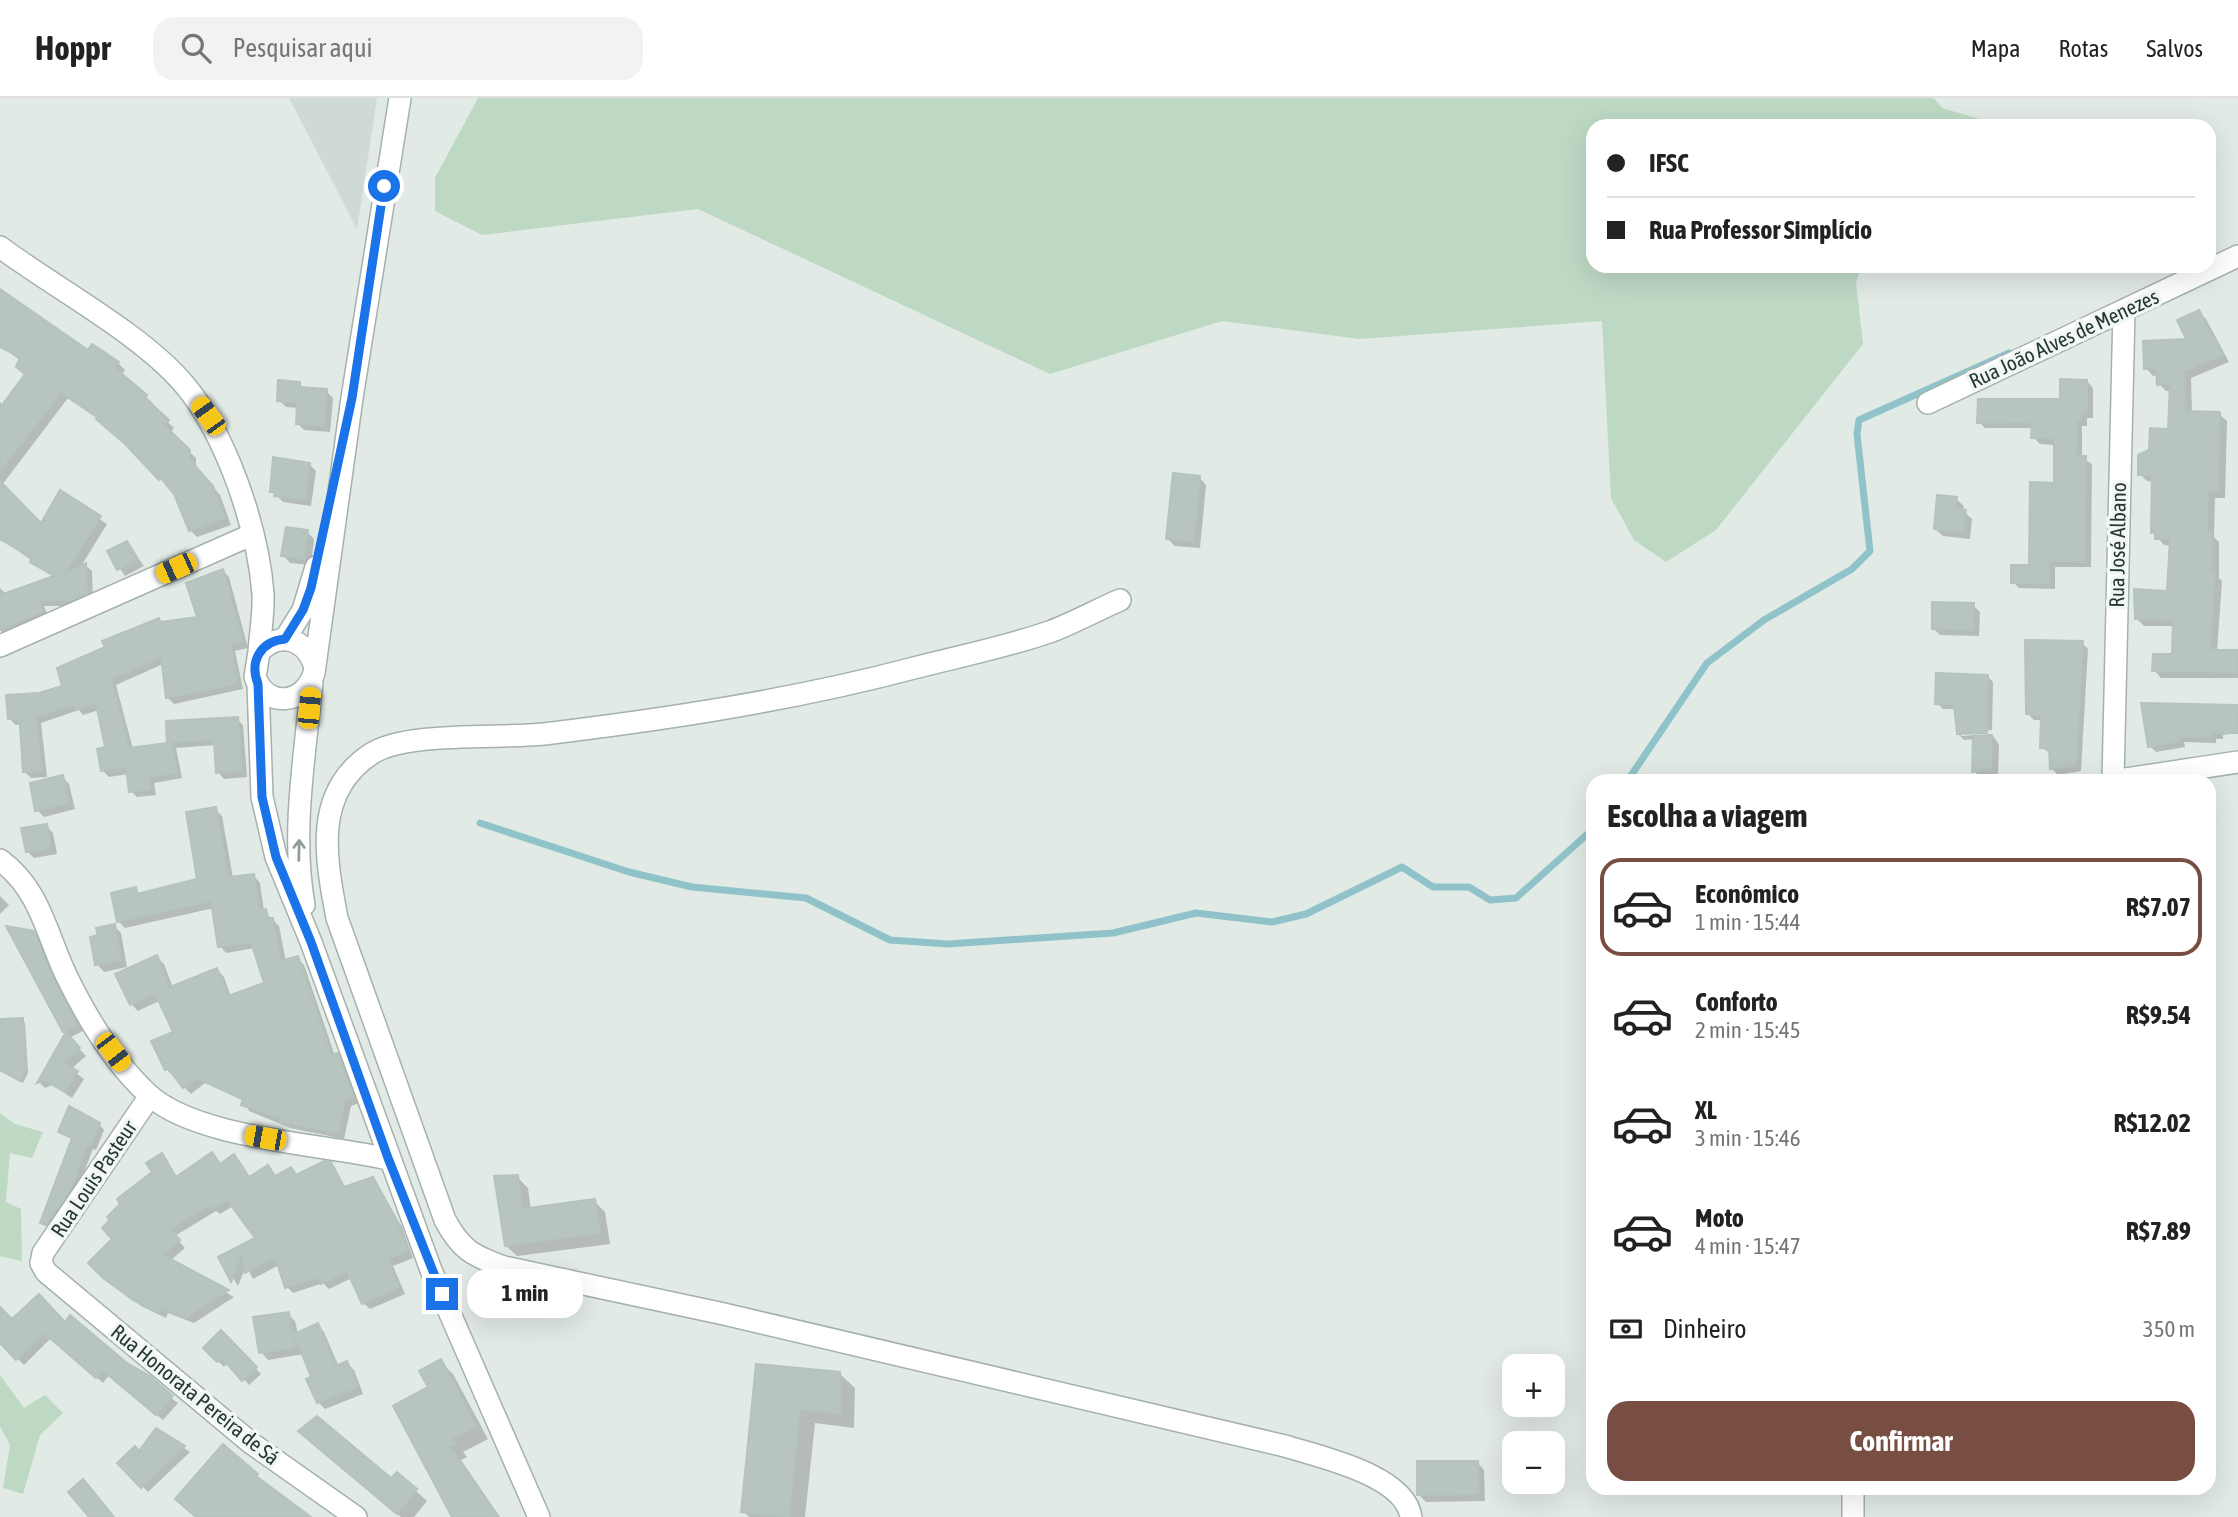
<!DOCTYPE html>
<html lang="pt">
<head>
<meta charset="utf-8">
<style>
	:root { --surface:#fff; --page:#f2f2f2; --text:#222; --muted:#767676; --line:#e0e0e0; --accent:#784d42 }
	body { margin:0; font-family:"Asap Condensed",sans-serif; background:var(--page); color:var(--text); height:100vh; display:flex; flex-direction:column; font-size:26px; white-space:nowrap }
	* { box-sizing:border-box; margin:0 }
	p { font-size:23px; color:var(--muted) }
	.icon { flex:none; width:38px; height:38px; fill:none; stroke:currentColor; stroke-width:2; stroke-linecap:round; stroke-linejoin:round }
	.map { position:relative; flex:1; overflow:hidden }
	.sheet { position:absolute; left:1586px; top:676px; width:630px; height:721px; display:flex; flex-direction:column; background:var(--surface); border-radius:21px; box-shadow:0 7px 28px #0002 }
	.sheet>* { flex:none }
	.hud { position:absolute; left:1586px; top:21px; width:630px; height:154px; border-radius:21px; box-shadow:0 7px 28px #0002; display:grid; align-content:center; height:154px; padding:0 21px; background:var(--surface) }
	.fabs { position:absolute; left:1502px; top:1256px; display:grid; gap:14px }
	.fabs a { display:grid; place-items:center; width:63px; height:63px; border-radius:14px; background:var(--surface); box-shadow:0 7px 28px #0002; font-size:35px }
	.end { position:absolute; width:32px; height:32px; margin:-16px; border:9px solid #1a73e8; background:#fff; box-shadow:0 0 0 4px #fff }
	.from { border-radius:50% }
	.bubble { position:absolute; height:49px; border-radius:21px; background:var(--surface); box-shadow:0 7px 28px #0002; font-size:23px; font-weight:700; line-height:49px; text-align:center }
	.car { position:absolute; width:21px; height:42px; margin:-21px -10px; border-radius:9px; box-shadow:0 0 5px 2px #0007; background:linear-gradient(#f5c518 24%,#345 0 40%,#f5c518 0 76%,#345 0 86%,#f5c518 0) }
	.hud b { display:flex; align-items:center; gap:24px; height:66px; font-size:26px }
	.hud b+b { border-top:2px solid var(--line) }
	.hud i { width:18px; height:18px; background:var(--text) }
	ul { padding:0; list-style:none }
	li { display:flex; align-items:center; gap:21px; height:98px; margin:0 14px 10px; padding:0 7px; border:4px solid transparent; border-radius:21px }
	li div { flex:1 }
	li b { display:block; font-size:26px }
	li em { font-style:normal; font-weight:700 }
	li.current { border-color:var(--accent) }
	li>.icon { width:63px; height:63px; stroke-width:1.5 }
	h2 { padding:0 21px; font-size:32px; line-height:84px }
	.pay { display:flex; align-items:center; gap:18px; height:77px; padding:0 21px; font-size:26px }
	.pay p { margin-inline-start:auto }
	.action { display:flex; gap:14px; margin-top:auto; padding:14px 21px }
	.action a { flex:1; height:80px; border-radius:21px; background:var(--accent); color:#fff; font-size:28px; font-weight:700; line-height:80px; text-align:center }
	header { display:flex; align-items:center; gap:42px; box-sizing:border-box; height:98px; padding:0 35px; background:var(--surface); border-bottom:2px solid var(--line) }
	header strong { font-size:33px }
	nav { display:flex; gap:38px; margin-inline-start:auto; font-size:24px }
	.search { width:490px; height:63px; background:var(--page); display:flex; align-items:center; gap:18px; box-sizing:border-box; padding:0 24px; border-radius:21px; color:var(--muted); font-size:26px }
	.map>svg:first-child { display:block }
	.built { fill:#d0dad5 }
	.green { fill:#bdd9c4 }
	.shadow { fill:#0003 }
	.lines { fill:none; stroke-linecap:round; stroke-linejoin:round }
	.stream { stroke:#90c3c9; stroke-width:7 }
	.building { fill:#b8c5bf; stroke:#b5c3bd; stroke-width:2 }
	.minor-casing { stroke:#a5b1ad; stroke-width:24 }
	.minor { stroke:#fff; stroke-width:21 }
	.oneway { stroke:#929c99 }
	.route { stroke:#1a73e8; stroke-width:9 }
	.labels { text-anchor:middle; stroke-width:7; stroke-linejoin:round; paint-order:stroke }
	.street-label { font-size:21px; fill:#243933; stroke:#f2f7f5 }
</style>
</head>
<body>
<header>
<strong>Hoppr</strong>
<div class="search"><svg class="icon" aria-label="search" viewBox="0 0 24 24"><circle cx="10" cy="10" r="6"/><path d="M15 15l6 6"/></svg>Pesquisar aqui</div>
<nav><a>Mapa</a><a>Rotas</a><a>Salvos</a></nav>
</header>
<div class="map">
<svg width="2238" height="1419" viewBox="0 0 2238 1419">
	<rect width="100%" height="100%" fill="#e2eae6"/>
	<!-- built -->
	<path class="built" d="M289 0H377L357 131Z"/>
	<!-- green -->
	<path class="green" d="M478 0H1934L1942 10 2004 28H1592V168H1862L1856 184 1863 246 1716 432 1666 464 1634 442 1611 400 1602 223 1359 241 1222 223 1050 276 698 111 482 137 435 113V80Z
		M0 1015 15 1026 43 1034 32 1060 10 1055 6 1104 21 1111 22 1163 0 1158Z
		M0 1277 24 1310 45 1297 63 1315 40 1337 23 1396 3 1390 10 1347 0 1328Z"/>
	<!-- shadow -->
	<path class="shadow" d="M0 193 88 254 118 265 125 272 121 278 153 305 151 308 174 330 170 335 196 360V369L220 397 231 427 197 439 190 432 176 396 168 386 98 321 68 300 2 387 42 428 60 395 107 426 80 470 85 467 92 473 93 502 79 508H44L49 521 7 540 0 532V490L7 497 55 479 0 440V304L4 309 27 276 22 264 0 247Z
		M2199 214 2206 221 2229 264 2191 280 2192 315 2219 316 2227 323 2225 400H2215L2214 439 2219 444V480L2222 483 2217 554H2238V580H2161L2154 572 2174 558 2175 528H2144L2137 521 2168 494 2172 448 2164 447 2153 434 2154 384 2147 383 2140 376 2151 353 2169 332 2171 293H2166L2159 286 2158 277 2153 278 2146 270 2189 243Z
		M2087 283 2093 290V320H2087V328H2082V360L2092 366 2091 469H2055V491L2019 490 2013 484 2030 469 2055 386 2056 347 2040 346 2033 339V330H1985L1979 324 2062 303Z
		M299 286 305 291 326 293 333 300 330 334 304 332 297 325 299 310 286 309 279 302Z
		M309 366 316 373 311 408 283 404 272 393Z
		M1199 379 1206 387 1200 450 1175 448 1168 441Z
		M1956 401 1964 408 1963 413 1972 421 1970 441 1943 438 1935 431Z
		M307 434 314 441 311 467 290 465 283 457Z
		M127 445 144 468 125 478 109 454Z
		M223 473 229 479 248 550 235 553 243 591 174 606 168 600 163 566 116 587 133 651 169 646 168 624 237 621 243 627 247 679 224 681 218 674 216 647 176 650 182 680 154 685 156 697 137 699 131 693 128 676 109 679 103 673 107 651 99 612 83 617 79 612 41 625 47 679 31 680 24 673 21 626 16 627 10 621 39 596 64 589 108 550 159 522 162 525 199 521Z
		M1973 507 1980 514 1979 538 1940 537 1933 530Z
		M2082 545 2088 551 2081 673 2058 677 2051 670V656L2041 649 2043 622H2034L2028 616Z
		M1987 578 1993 584 1992 632 1961 634V638L1992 636 1999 647 1998 677 1981 680 1974 673 1975 641 1964 642 1958 636 1957 611H1943L1937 605Z
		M2238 609V635L2223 637V641H2216V645L2184 644 2185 649 2156 654 2150 648Z
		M62 679 69 686 75 711 44 719 37 712Z
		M215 711 222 718 233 780 254 778 260 785 264 813 279 828 286 864 297 860 304 867 335 958 344 963 359 1005 351 1008 344 1041 290 1030 249 1013 244 1003 205 985 191 996 166 971 176 935 161 902 138 913 131 906 157 859 164 866 173 890 217 872 224 879 231 899 267 886 255 850 226 855 220 848 214 810 125 830 118 823 135 791 141 797 199 782Z
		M46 728 53 735 57 756 34 760 27 753Z
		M0 798 9 807 0 816Z
		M114 828 121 835 127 869 104 874 97 866Z
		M33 834 40 841 83 933 69 940 86 958 71 971 84 981 72 1000 52 987 45 990 39 984 67 935Z
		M22 922 25 925 28 975 23 985 10 978 0 956V923Z
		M99 1026 104 1032 96 1052 93 1051 75 1097 52 1131 47 1129 42 1124 73 1042 60 1034Z
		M212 1056 222 1067 234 1059 250 1080 268 1069 277 1079 291 1071 298 1078 331 1066 346 1090 373 1081 402 1129 413 1160 393 1168 405 1196 370 1211 363 1205 352 1180 329 1191 323 1185 293 1195 287 1189 279 1167 253 1181 246 1168 238 1188 221 1160 258 1141 233 1108 220 1116 216 1113 175 1138 185 1150 170 1163 234 1199 194 1225 168 1215 166 1220 141 1208 97 1172 161 1058 178 1080Z
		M517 1079 528 1090 531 1112 594 1103 605 1114 610 1146 517 1158 506 1148Z
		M288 1216 295 1223 298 1236 318 1227 324 1234 339 1269 347 1265 354 1272 363 1296 325 1311 318 1304 304 1256 268 1262 261 1254Z
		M12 1224 65 1226 178 1305 163 1322 109 1277 103 1285 51 1240 24 1267 0 1243V1227Z
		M221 1235 261 1276 249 1287 228 1264 224 1269 205 1250Z
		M440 1264 453 1276 488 1341 463 1354 467 1359 461 1362 500 1419H454L430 1290Z
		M758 1268 840 1276 855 1290 854 1330 815 1325 805 1419H749L743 1413Z
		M157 1332 190 1354 148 1394 120 1365 139 1355Z
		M311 1343 392 1382 397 1376 427 1403 414 1419H401Z
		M1477 1364 1484 1372 1485 1403 1426 1404 1419 1397Z"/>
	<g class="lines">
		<!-- stream -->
		<path class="stream" d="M1628 682 1707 565 1764 522 1852 471 1870 453 1857 336 1859 322 2009 255
			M480 725 629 774 692 789 806 800 890 842 948 846 1113 835 1196 815 1272 824 1306 816 1402 769 1433 789H1469L1490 802 1516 800 1592 732"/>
	</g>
	<!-- building -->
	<path class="building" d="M0 191 88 252 92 246 119 264 115 270 147 297 145 300 169 322 164 327 190 352 189 361 213 388 225 420 189 433 174 396 161 380 159 382 125 346 96 321 97 319 61 295 0 373V310L25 276 16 269 20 259 0 249Z
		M2199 212 2223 257 2184 273 2186 313 2220 314 2218 393H2208L2207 435H2212V473H2215L2210 552H2238V574L2152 573 2153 556H2172L2173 522 2135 521 2134 491 2167 493 2170 441H2155V434L2151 435 2152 377H2138V357L2149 352 2150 330 2168 331 2170 286 2157 287 2156 270 2144 271 2143 243 2186 241 2177 222Z
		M2060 281 2087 282V314H2081V322H2077L2076 358H2086L2085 464 2049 463 2050 485H2011V467H2029L2030 384 2054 385V340H2031L2032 324 1977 325 1978 301H2060Z
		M278 282 300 284V289L327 291 324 328 296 326 297 305 277 303Z
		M273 359 310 365 305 402 274 398 275 394H270Z
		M1173 375 1200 378 1194 444 1166 441Z
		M0 383 41 425 60 392 101 418 65 475 86 465 87 495 72 502H39L43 514 0 531V497L54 478 30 464 32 460 0 441Z
		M1937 397 1957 399 1956 411 1966 412 1963 434 1934 431Z
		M286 429 308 432 304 461 281 458Z
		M127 443 138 461 117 472 107 453Z
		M223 471 243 544 230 547 238 586 166 600 161 559 111 581 129 650 167 645 166 623 238 619 242 673 216 675 214 642 171 644 177 675 149 679 150 691 129 694 126 670 101 673 97 651 105 649 96 605 76 612 74 606 36 619 42 673 23 674 20 628 18 621H8L6 597 39 595 62 588 57 570 105 549 102 543 159 520 160 524 197 519 186 485Z
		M1932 504 1974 505 1973 532 1932 531Z
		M2025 542 2083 543 2076 667 2050 671 2049 650H2040L2041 617 2026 616Z
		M1936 575 1988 577 1987 635 1957 636 1954 606H1935Z
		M2141 605 2238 607V635H2210V639L2178 638 2179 643 2148 649Z
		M1973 638 1992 639 1991 671 1972 674Z
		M63 677 69 705 35 713 30 685Z
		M216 709 228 779 254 776 259 812 266 811 268 820H273L281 863 298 858 331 957 338 955 354 999 345 1002 338 1035 281 1024 282 1021 241 1007 243 1001 197 980 183 990 168 970 165 972 151 943 173 934 155 895 217 870 228 898 264 885 251 844 218 849 211 803 117 824 111 795 136 789 137 796 197 781 186 714Z
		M47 726 51 750 26 754 21 730Z
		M115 826 121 862 95 867 90 839 98 837 96 830Z
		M6 828 34 833 55 884 78 927 63 934Z
		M157 857 169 888 130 907 115 876Z
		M23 920 26 972 20 983 0 972V921Z
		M66 934 80 950 64 965 78 973 65 994 44 982 37 985Z
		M69 1008 100 1025 90 1048 87 1047 70 1092 46 1127 40 1125 72 1040 58 1034Z
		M212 1054 220 1066 234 1056 249 1079 268 1067 275 1078 291 1069 296 1077 324 1063 331 1064 344 1089 373 1079 396 1121 408 1153 388 1161 399 1189 362 1206 347 1173 321 1186 318 1179 285 1190 275 1159 245 1175 242 1155 231 1184 218 1159 255 1140 227 1102 212 1111 209 1107 170 1131 180 1142 163 1157 229 1192 186 1219 161 1210 159 1215 133 1202 103 1180 88 1165 112 1141 102 1130 110 1122 107 1119 120 1106 117 1101 152 1074 146 1065 162 1055 176 1079Z
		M518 1077 522 1111 595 1101 600 1135 505 1148 494 1078Z
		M39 1196 65 1224 70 1217 127 1265 150 1278 173 1298 156 1317 102 1272 96 1280 44 1235 16 1262 0 1245V1209L12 1221Z
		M289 1214 295 1250 259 1255 253 1219Z
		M318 1225 336 1268 347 1263 358 1289 317 1305 306 1281 311 1279 294 1236Z
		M221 1232 257 1269 242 1283 222 1260 217 1264 203 1250Z
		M441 1261 476 1328 452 1341 455 1346 450 1349 498 1419H452L393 1308 428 1289 419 1273Z
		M756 1266 840 1274V1316L800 1311 789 1419 741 1414Z
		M317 1318 391 1380 397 1374 417 1391 397 1416 298 1333Z
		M156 1330 185 1348 141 1390 117 1365 135 1348 139 1353Z
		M223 1346 258 1376 256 1378 311 1419H196L175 1401Z
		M1417 1363H1478L1479 1396 1417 1397Z
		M83 1381 114 1419H89L68 1394Z"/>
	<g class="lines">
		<defs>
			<path id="minor" d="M0 149C55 190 140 235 183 285 226 335 258 430 263 496 264 515 260 536 259 554
				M1928 305 2238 158
				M1120 502C1097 512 1075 524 1052 533 1007 549 960 558 914 570 793 602 668 621 544 636 499 641 406 633 371 656 312 695 326 762 337 820L445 1122C461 1152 473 1158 504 1169L724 1216 1285 1348C1320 1359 1405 1377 1411 1419
				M285 541 303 512 316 469
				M0 548 251 437
				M314 566C304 539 278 534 259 554L255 579C267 611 305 606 314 575L352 300 400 0
				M258 586 262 699 276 759 311 844 431 1172 539 1419
				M2113 682 2124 212
				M2119 682 2238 664
				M0 762C41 792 46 836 67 879 87 920 115 966 149 997 198 1041 323 1046 388 1061
				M304 807C291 734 305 657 312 584
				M150 998 43 1155 41 1165 46 1174 251 1345 356 1419
				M1853 1419V1390"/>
		</defs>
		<!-- minor casing -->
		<use href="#minor" class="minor-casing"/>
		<!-- minor -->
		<use href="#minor" class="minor"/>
	</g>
	<!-- one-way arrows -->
	<defs><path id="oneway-shaft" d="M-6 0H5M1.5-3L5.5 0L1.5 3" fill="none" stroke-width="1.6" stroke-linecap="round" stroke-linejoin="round" transform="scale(1.75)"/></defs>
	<use class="oneway" href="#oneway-shaft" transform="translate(299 752) rotate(-89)"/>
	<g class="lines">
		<!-- route -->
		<path class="route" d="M384 88 352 300 311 490 303 512 285 541C261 543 249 563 258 586L262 699 276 759 311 844 388 1060 442 1196"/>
	</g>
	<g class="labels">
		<!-- street labels -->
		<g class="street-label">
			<text transform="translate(2064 241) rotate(-25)" y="7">Rua João Alves de Menezes</text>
			<text transform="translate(2118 447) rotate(-89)" y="7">Rua José Albano</text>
			<text transform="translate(94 1081) rotate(-56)" y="7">Rua Louis Pasteur</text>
			<text transform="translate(195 1297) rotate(39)" y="7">Rua Honorata Pereira de Sá</text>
		</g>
	</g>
</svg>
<div class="fabs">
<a>+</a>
<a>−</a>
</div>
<i class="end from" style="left:384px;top:88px"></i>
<i class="end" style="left:442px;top:1196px"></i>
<div class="bubble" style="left:467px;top:1171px;width:116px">1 min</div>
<i class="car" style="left:208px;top:318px;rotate:324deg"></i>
<i class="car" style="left:176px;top:470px;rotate:246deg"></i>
<i class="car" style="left:309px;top:610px;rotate:5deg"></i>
<i class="car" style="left:113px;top:954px;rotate:143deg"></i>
<i class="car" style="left:265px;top:1040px;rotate:280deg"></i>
<div class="hud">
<b><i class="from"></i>IFSC</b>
<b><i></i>Rua Professor Simplício</b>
</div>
<section class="sheet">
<h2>Escolha a viagem</h2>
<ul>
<li class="current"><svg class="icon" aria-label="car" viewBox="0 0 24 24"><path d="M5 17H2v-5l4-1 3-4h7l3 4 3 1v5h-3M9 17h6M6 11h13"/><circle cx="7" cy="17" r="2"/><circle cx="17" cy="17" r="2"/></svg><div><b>Econômico</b><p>1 min · 15:44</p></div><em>R$7.07</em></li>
<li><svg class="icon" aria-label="car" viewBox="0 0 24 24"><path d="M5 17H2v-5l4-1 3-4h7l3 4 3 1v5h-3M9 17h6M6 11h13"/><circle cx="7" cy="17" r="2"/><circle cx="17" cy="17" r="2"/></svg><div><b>Conforto</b><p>2 min · 15:45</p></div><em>R$9.54</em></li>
<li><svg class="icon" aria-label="car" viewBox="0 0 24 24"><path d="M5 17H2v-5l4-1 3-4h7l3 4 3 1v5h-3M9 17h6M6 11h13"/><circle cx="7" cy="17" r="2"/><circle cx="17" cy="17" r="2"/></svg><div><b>XL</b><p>3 min · 15:46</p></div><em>R$12.02</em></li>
<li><svg class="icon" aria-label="car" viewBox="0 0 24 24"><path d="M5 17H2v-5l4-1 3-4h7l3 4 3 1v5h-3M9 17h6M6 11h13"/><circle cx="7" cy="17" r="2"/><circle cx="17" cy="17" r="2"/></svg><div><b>Moto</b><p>4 min · 15:47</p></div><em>R$7.89</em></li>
</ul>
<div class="pay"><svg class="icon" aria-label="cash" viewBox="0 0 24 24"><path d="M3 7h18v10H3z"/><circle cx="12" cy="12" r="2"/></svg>Dinheiro<p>350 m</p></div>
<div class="action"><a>Confirmar</a></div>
</section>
</div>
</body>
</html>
